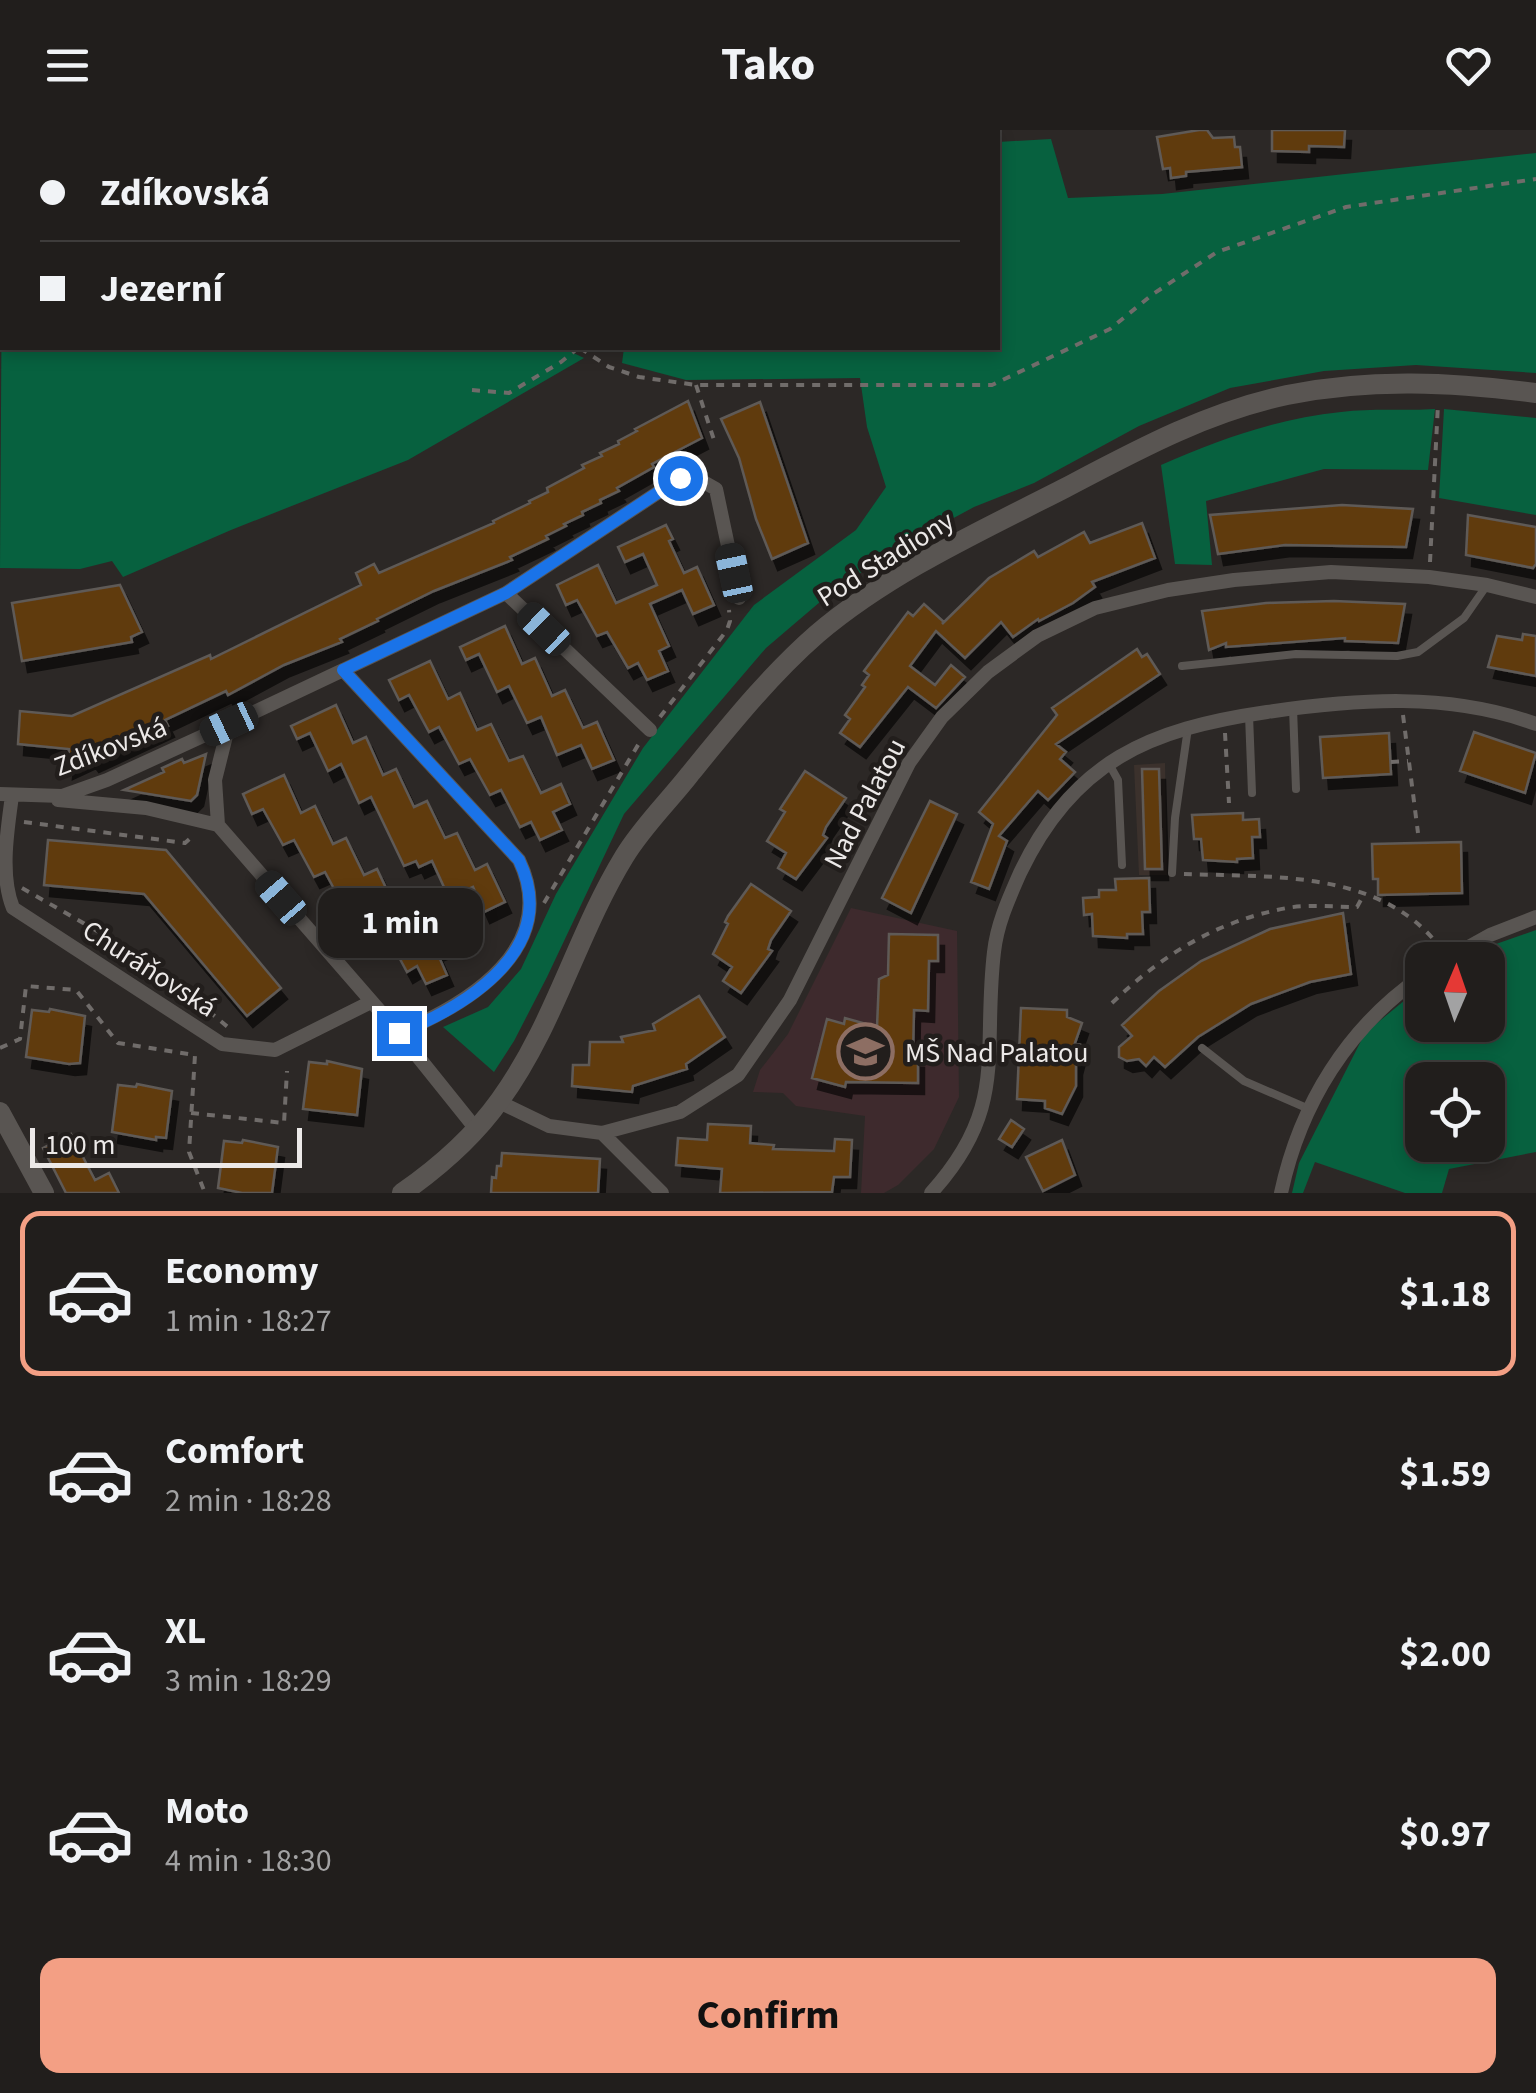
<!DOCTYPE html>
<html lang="en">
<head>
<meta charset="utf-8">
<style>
	:root { --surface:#211e1c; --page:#292725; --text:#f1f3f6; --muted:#a2a2a3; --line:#3e3c3b; --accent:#f39f84 }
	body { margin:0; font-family:"Source Sans 3",sans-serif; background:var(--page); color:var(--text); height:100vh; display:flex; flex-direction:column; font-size:38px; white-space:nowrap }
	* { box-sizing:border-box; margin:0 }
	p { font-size:32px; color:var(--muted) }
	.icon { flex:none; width:55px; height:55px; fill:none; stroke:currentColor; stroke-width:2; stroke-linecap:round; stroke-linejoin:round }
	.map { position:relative; height:1063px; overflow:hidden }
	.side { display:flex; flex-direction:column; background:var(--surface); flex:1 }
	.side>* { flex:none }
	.hud { position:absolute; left:0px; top:0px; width:1000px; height:220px; box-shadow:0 5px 15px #0003,0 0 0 2px var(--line); display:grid; align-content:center; height:220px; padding:0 40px; background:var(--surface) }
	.needle { width:65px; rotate:2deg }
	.fabs { position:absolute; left:1405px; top:812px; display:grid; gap:20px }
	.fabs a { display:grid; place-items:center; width:100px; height:100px; border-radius:20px; background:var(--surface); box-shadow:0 5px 15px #0003,0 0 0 2px var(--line); font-size:50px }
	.scale { position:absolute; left:30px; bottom:25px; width:272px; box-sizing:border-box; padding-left:10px; border:5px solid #ece9e8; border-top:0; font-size:28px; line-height:35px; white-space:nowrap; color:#ece9e8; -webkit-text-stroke:8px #221e1c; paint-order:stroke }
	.end { position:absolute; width:45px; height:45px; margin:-22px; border:12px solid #1a73e8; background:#fff; box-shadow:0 0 0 5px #fff }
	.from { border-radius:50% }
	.bubble { position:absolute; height:70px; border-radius:20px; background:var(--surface); box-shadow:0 5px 15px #0003,0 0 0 2px var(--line); font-size:32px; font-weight:700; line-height:70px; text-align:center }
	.car { position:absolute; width:30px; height:60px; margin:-30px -15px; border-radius:12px; box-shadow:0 0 8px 2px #0007; background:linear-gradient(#222 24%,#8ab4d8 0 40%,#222 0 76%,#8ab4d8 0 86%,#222 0) }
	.hud b { display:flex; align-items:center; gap:35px; height:95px; font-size:38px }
	.hud b+b { border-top:2px solid var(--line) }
	.hud i { width:25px; height:25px; background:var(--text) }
	ul { padding:18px 0 0; list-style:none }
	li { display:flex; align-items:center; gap:30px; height:165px; margin:0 20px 15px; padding:0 20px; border:5px solid transparent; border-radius:20px }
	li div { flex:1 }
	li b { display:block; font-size:38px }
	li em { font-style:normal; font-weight:700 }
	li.active { border-color:var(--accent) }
	li>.icon { width:90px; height:90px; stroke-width:1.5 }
	.cta { display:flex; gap:20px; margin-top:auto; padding:20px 40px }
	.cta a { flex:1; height:115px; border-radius:20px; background:var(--accent); color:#111; font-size:40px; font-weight:700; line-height:115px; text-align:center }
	header { display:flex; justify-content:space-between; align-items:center; height:130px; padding:0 40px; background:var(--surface); font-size:45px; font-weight:700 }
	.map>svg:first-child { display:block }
	.commercial { fill:#3d2a32 }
	.built { fill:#3b312c }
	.education { fill:#3e2a2d }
	.green { fill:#0b442c }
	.forest { fill:#07613f; fill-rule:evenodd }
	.building { fill:#603b11; stroke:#5e5a57; stroke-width:2.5; filter:url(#shadow) }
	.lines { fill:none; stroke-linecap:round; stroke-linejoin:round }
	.path { stroke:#706c6a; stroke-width:4; stroke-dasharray:8 8; stroke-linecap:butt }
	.lane { stroke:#595552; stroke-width:8 }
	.street { stroke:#595552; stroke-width:14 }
	.secondary { stroke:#595552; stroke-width:20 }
	.route { stroke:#1a73e8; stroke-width:12 }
	.labels { text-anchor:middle; stroke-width:9; stroke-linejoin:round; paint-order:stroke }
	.street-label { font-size:28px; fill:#ece9e8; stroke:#221e1c }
	.poi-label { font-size:28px; fill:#ece9e8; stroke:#221e1c; text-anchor:start }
</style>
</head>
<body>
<header><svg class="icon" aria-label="menu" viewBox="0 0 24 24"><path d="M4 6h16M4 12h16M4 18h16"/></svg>Tako<svg class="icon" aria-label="heart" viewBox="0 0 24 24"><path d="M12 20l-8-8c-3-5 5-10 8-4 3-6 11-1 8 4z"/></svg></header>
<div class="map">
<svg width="1536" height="1063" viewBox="0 0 1536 1063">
	<defs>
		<filter id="shadow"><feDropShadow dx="6" dy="11" stdDeviation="0" flood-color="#0009"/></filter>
	</defs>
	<rect width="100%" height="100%" fill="#2c2826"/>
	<!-- commercial -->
	<path class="commercial" d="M251 0H522L248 2Z"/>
	<!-- built -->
	<path class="built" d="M1165 633 1167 745H1139L1134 635Z"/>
	<!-- education -->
	<path class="education" d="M851 778 957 801 959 967 934 1019 898 1055 884 1063H861L865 986 796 976 783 963 753 962 760 940 788 904Z"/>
	<!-- green -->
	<path class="green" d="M0 0H170L2 2 0 80Z"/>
	<!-- forest -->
	<path class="forest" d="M670 0H944L945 2H670Z
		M1051 9 1068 68 1162 64 1536 23V243L1416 235 1324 241 1230 258 1139 296 1034 353 974 377 900 417 834 460 766 518 624 684 547 847 514 911 494 942 443 897 488 877 521 839 556 764 643 618 754 475 856 400 886 357 867 297 860 248 686 250 622 233 624 218H998V12Z
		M2 120V218H563L584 228 408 330 231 400 123 447 112 431 80 439 0 438Z
		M1435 279 1428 340 1324 339 1206 371 1212 435 1175 434 1161 335C1220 309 1276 289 1341 282 1372 278 1404 281 1435 279Z
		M1444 279 1536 288V385L1439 368Z
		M1536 800V1022L1449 1039 1442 1063H1405L1315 1032 1303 1063H1292L1299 1033 1365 903 1422 856V895H1488V830H1463L1476 821ZM1422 950H1488V1015H1422Z"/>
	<!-- building -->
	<path class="building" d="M1199 0H1207L1213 8 1234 7 1235 17H1240L1242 37 1186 42V46L1171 48 1170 38 1163 39 1157 7Z
		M1272 0H1345L1344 17 1309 16V22L1272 21Z
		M688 271 702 308 652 334 654 337 617 358 619 361 600 370 601 373 582 382 583 385 564 394 566 396 546 406 548 409 510 427 512 430 434 461 377 489 378 491 340 509 342 512 284 535 228 565 226 561 165 590 168 596 93 631 90 627 67 638 69 619 18 614 20 581 72 586 210 525 211 529 361 455 356 443 374 434 379 443 494 393 493 391 530 373 529 371 548 362 547 358 584 338 582 335 602 326 600 323 619 314 618 311 637 301 635 299Z
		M760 272 808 413 772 429 756 389 739 328 721 289Z
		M1342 375 1413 379 1406 417 1285 415 1218 424 1210 385Z
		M1468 385 1536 397V434L1533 438 1466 425Z
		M1142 393 1155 428 1092 452 1095 457 1073 473 1039 491 1038 489 1013 507 1001 492 965 528 936 501 910 536 935 555 951 535 965 547 936 578 908 557 860 617 840 603 850 589 845 585 865 557 862 555 869 545 864 541 908 482 913 486 924 474 944 492 942 494 989 448 1034 421 1038 427 1084 402 1090 413Z
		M666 395 673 409 669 411 684 443 697 437 714 475 693 484 682 460 650 474 669 516 659 521 668 541 647 550 638 533 628 538 607 502 597 506 577 470 566 475 557 455 598 435 616 473 657 455 643 424 625 432 618 417Z
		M120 455 142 502 131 507 132 512 22 531 12 473Z
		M1334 471 1405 474 1398 513 1345 511V508L1226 517V513L1209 520 1202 481 1266 473Z
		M505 496 522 534 535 528 552 566 565 560 583 598 597 592 614 630 592 639 581 615 557 625 541 587 527 593 509 556 497 562 479 524 466 530 460 517Z
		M1523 504 1536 506V546L1488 537 1497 506 1522 510Z
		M1137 519 1142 527 1147 524 1160 544 1056 614 1066 622 1060 629 1075 642 1048 670 1038 661 999 706 1007 711 989 759 971 752 993 694 979 682 1057 585 1052 578Z
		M430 531 448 569 460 563 477 600 491 594 509 631 523 626 541 663 561 654 570 674 553 682 562 700 540 710 531 692 520 697 501 660 490 665 470 629 459 634 439 597 429 602 409 565 399 570 389 550Z
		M336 575 353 613 366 607 383 645 396 639 414 677 427 671 445 708 457 703 475 740 487 734 505 772 484 782 473 757 449 768 432 731 419 737 416 731 404 736 371 667 359 673 341 634 328 641 310 603 297 609 291 596Z
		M1474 602 1536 623 1525 663 1460 641Z
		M1389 603 1391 644 1323 648 1320 607Z
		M206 624 197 665 191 671 124 660 164 642 162 638 182 629 184 633Z
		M1142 639H1159L1162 739H1145Z
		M805 641 846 668 826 697 823 705 827 708 796 749 778 738 786 723 767 711 785 682 780 679Z
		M284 645 301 683 315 676 333 714 346 708 364 745 377 739 395 777 408 771 426 808 439 802 446 816 436 820 447 845 426 854 417 836 407 842 387 805 376 810 356 774 345 779 325 742 314 747 294 710 283 715 263 679 252 684 243 664Z
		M930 671 957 684 911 783 882 768Z
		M1243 683V690L1259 689 1260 707H1252L1253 728 1237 729V732L1203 730 1201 709H1194L1192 685Z
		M48 710 166 720 281 858 247 886 144 764 44 755Z
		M1461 712 1462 763 1378 765V749H1373L1372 714Z
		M1149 748 1150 782H1142L1143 804H1127V808L1093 806 1092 784 1084 785 1083 768 1099 767V760H1116L1115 749Z
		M751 754 791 781 771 810 768 819 772 821 741 863 723 851 732 837 713 824 728 794 725 792 728 786Z
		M1343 783 1351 844 1310 852 1251 874 1198 907 1165 937 1154 927 1146 936 1139 929 1127 931 1119 927V917L1132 906 1122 895 1159 861 1201 831 1270 799Z
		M889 804 938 805V831H929L928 881 914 880 913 927H918V953L846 952 845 957 812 948 827 889 844 894 845 888 877 897 879 849 888 845Z
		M699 866 725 907 686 934 687 939 633 956 632 962 572 956 573 935H589L590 912H623L621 907 655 900 653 894Z
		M1021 878 1067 880V887L1082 893 1075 913 1081 915 1076 934V956L1062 984 1045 978V971L1017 969Z
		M50 879 85 886 80 933 69 934 26 927 32 880 49 882Z
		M327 931 362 939 357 985 303 979 309 932 327 934Z
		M137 954 172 961 166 1008 156 1007V1010L112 1002 118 955 136 957Z
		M1011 990 1024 999 1012 1017 999 1009Z
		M708 994 751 996 750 1013 774 1015 773 1019 834 1021 835 1009 852 1010 850 1047H834L832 1062 720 1063 722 1039 676 1035 678 1008 707 1010Z
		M71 1004 95 1050 109 1043 119 1063H66L43 1018Z
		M243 1010 278 1017 272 1063H242L218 1058 224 1011 242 1013Z
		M1062 1010 1075 1045 1043 1061 1026 1027Z
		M502 1023 600 1029 598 1063H491L492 1047 496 1048 497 1036H501Z"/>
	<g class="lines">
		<!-- path -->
		<path class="path" d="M0 65 2 66
			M580 218 609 237 639 247 696 255H992L1110 199 1153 164 1217 122 1346 77 1536 49
			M696 255 715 313
			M472 260 509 263 561 232 578 218
			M1430 432 1438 274
			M1403 585 1418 703
			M660 587 727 500 730 491 729 480
			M1225 603 1229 673
			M1391 632 1408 631
			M24 692 185 713 195 704
			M1184 744C1271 747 1380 740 1439 816
			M22 758 120 814 181 858 229 898
			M544 773 641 610
			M1112 873C1163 824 1217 791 1287 778 1309 774 1335 777 1357 777L1364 764
			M0 918 20 909 26 856 76 860 118 913 195 925 189 1022 205 1063
			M191 983 284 993 287 941"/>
		<!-- lane -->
		<path class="lane" d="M1182 536 1296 524 1397 526 1418 522 1464 488 1487 455
			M1293 578 1296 659
			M1249 585 1252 663
			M1109 634 1118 650 1122 735
			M1172 743 1175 688 1188 598
			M1202 918 1244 951 1309 979"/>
		<!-- street -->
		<path class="street" d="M506 463 650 600
			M343 540 519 730C561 818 468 874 399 903
			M0 664 62 666 107 650 229 594 506 463 680 348 693 346 716 359 739 468
			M12 666C7 702 0 746 13 778L222 914 275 920 371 872
			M58 670 146 678 218 695 399 903 476 999
			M218 695 215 650 229 594
			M1445 830 1490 805 1536 787
			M499 972 549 996 602 1003 662 1063
			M602 1003 680 982 738 945 790 870 909 633 942 587 988 542 1037 506 1095 478 1168 460 1234 450 1331 442 1429 447 1487 455 1536 467
			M931 1063C1009 977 982 924 994 822 997 794 1009 768 1020 743 1073 631 1150 599 1267 582 1357 569 1449 562 1536 594
			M1281 1063C1300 974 1348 897 1422 846"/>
		<!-- secondary -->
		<path class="secondary" d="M206 2 210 0
			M0 99 2 98
			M0 982 44 1063
			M402 1063C438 1038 475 1005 500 970 554 896 577 804 624 727 642 697 669 671 690 644 730 595 770 545 817 504 890 442 981 401 1065 358 1137 320 1207 282 1287 265 1370 248 1453 252 1536 263"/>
	</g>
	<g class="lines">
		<!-- route -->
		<path class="route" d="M399 903C469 875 561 818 519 730L343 540 506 463 680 348"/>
	</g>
	<!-- icons -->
	<defs>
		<symbol id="school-ring" viewBox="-11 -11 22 22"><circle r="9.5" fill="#221e1c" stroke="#8d6e63" stroke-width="1.5"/><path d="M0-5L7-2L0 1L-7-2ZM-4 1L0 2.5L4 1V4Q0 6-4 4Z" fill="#8d6e63"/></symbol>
	</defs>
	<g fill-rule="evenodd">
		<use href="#school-ring" x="834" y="890" width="63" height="63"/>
	</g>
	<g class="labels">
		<!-- street labels -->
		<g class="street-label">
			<text transform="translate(885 428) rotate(-32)" y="10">Pod Stadiony</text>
			<text transform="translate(110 616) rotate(-21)" y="10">Zdíkovská</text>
			<text transform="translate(864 673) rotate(-62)" y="10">Nad Palatou</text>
			<text transform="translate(150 838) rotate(33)" y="10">Churáňovská</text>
		</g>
		<!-- poi labels -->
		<g class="poi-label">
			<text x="905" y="932">MŠ Nad Palatou</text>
		</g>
	</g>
</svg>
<div class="fabs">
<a><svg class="needle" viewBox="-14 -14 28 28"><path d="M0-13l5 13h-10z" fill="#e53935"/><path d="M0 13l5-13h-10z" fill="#a2a2a3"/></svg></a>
<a><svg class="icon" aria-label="locate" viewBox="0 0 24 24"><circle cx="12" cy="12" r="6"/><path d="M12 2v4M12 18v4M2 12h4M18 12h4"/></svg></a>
</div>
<div class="scale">100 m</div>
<i class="end from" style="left:680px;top:348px"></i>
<i class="end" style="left:399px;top:903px"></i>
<div class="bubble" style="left:318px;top:758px;width:165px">1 min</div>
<i class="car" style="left:734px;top:443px;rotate:348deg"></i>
<i class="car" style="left:544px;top:499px;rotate:314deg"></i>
<i class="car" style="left:229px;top:594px;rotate:245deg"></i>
<i class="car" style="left:281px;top:768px;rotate:319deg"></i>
<div class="hud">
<b><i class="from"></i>Zdíkovská</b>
<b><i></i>Jezerní</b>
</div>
</div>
<section class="side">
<ul>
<li class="active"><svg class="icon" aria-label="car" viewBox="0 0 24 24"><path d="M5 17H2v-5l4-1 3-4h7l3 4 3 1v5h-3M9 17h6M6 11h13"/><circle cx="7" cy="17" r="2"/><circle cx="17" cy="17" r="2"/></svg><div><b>Economy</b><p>1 min · 18:27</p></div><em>$1.18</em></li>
<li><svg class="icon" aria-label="car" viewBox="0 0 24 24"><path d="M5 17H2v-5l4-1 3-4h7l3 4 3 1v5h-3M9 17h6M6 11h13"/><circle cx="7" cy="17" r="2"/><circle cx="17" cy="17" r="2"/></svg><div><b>Comfort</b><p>2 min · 18:28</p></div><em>$1.59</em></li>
<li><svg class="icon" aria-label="car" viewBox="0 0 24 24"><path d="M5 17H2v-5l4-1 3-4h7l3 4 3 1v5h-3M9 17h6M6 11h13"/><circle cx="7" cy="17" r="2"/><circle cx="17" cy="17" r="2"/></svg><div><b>XL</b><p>3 min · 18:29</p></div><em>$2.00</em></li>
<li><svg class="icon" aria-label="car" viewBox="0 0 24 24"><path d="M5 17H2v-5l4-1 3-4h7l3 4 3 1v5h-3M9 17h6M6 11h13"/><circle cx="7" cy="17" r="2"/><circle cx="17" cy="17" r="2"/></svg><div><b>Moto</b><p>4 min · 18:30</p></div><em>$0.97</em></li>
</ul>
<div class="cta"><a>Confirm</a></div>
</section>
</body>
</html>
